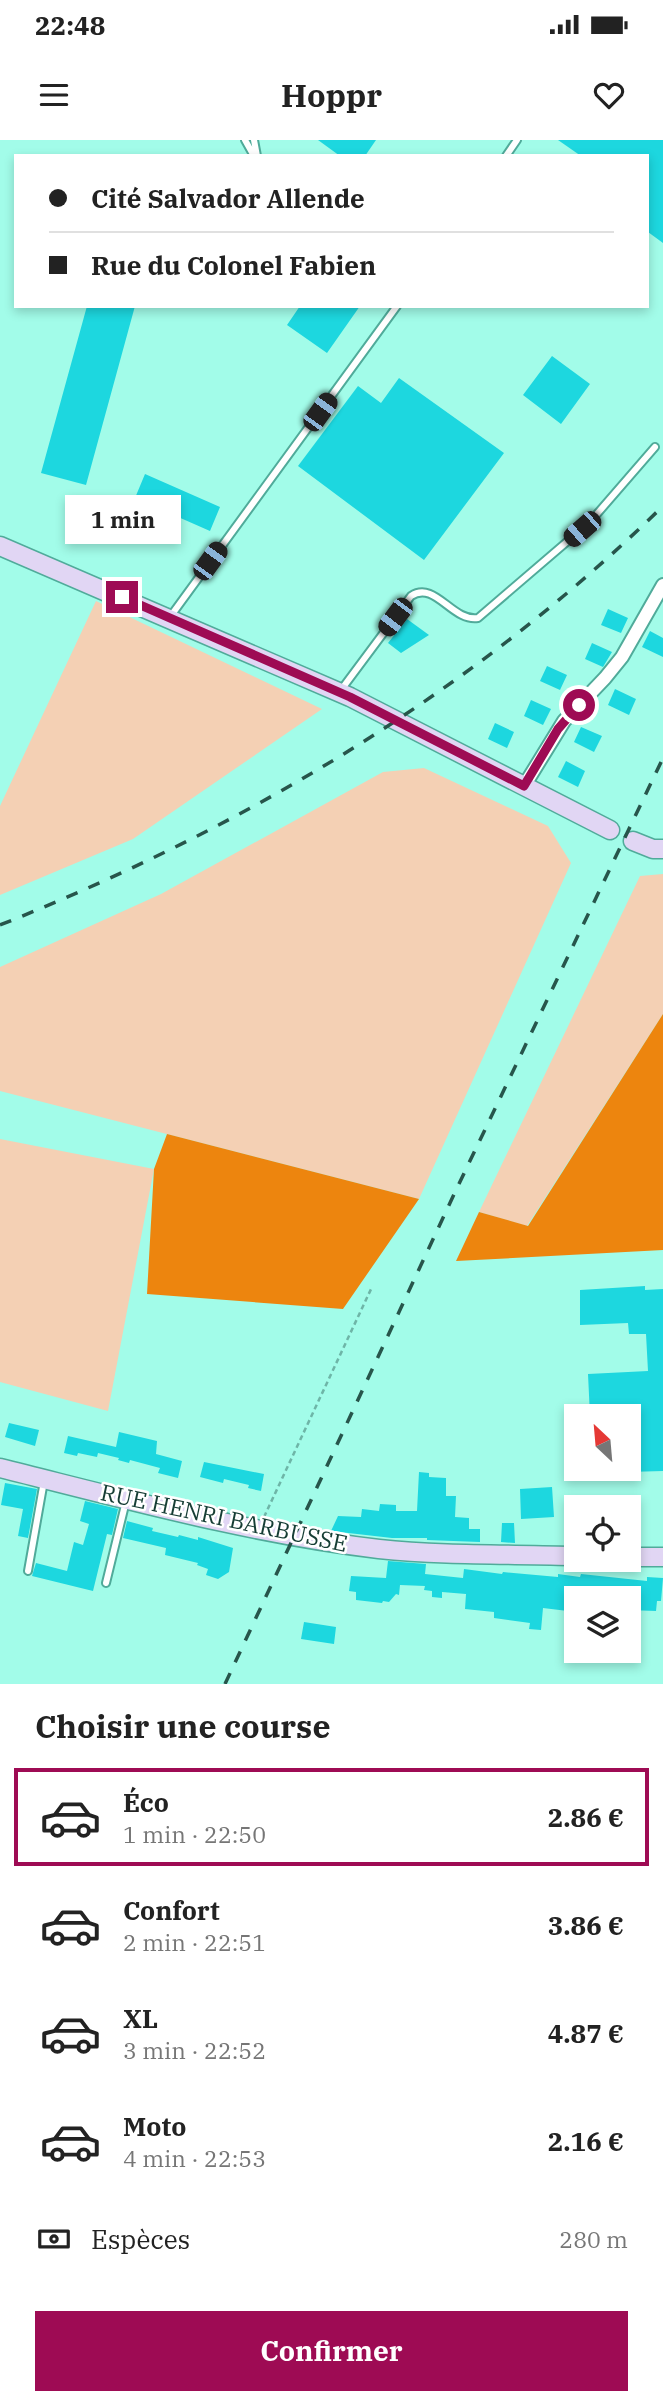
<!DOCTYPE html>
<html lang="fr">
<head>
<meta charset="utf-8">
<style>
	:root { --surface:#fff; --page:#f6f6f6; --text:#222; --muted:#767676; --line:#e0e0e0; --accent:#9e0b54 }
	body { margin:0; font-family:"IBM Plex Serif",serif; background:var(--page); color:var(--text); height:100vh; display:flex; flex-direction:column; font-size:26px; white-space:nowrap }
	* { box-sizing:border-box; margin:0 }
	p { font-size:23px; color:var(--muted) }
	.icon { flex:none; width:38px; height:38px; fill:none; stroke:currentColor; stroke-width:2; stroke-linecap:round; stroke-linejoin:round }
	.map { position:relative; height:1544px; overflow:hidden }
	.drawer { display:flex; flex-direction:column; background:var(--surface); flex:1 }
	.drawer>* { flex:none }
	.top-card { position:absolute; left:14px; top:14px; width:635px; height:154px; border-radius:0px; box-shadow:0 4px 10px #0003; display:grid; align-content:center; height:154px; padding:0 35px; background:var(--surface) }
	.needle { width:46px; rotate:334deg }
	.controls { position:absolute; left:564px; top:1264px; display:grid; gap:14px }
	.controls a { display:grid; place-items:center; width:77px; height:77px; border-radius:0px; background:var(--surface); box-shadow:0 4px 10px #0003; font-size:35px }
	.end { position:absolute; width:32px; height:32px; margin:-16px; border:9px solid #9e0b54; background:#fff; box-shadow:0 0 0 4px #fff }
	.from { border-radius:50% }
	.bubble { position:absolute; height:49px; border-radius:0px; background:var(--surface); box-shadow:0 4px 10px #0003; font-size:23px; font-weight:800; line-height:49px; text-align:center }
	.car { position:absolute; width:21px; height:42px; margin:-21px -10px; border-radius:9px; box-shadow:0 0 5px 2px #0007; background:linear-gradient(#222 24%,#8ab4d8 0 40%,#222 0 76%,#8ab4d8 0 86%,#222 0) }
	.top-card b { display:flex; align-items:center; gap:24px; height:66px; font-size:26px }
	.top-card b+b { border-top:2px solid var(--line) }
	.top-card i { width:18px; height:18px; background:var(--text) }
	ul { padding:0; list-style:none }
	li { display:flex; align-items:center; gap:21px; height:98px; margin:0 14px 10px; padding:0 21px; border:4px solid transparent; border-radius:0px }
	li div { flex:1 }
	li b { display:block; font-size:26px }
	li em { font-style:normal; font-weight:800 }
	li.on { border-color:var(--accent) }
	li>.icon { width:63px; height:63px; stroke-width:1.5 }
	h2 { padding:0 35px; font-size:32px; line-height:84px }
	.pay { display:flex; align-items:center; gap:18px; height:77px; padding:0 35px; font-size:26px }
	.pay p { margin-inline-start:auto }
	.primary-button { display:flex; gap:14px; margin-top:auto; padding:14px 35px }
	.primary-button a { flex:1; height:80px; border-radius:0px; background:var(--accent); color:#fff; font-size:28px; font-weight:800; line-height:80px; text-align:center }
	.status { display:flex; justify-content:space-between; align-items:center; height:49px; padding:0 35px; background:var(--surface); direction:ltr }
	.status svg { height:19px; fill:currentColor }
	header { display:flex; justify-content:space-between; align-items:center; height:91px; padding:0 35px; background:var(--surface); font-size:32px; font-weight:800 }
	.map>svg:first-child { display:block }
	.green { fill:#f4d0b4 }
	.forest { fill:#ed850e }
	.building { fill:#1dd7df }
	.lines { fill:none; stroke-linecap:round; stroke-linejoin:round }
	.lane-casing { stroke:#50ab9a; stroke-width:10 }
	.street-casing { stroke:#50ab9a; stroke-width:16 }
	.secondary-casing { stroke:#50ab9a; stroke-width:21 }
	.path { stroke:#6eb5a7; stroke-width:2.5; stroke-dasharray:5 3.5; stroke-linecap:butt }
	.lane { stroke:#fff; stroke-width:6 }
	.street { stroke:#fff; stroke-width:12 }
	.secondary { stroke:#e1d6f4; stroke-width:18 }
	.rail { stroke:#27554b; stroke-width:3.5; stroke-dasharray:12 12; stroke-linecap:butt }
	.route { stroke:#9e0b54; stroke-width:9 }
	.labels { text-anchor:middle; stroke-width:5; stroke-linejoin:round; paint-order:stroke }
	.street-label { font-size:23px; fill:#163d35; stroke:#fff }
</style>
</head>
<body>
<div class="status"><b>22:48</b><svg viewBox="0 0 49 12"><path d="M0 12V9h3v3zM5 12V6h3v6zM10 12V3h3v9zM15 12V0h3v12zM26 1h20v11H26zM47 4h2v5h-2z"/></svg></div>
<header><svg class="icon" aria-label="menu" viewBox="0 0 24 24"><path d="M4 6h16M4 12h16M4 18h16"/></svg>Hoppr<svg class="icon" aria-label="heart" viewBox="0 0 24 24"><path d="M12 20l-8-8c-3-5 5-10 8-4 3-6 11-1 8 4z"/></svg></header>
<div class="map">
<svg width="663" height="1544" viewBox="0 0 663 1544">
	<rect width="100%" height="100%" fill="#a2fce9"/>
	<!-- green -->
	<path class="green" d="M96 461 322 569 133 699 0 755V666Z
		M424 628 548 686 571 723 419 1059 0 951V827L161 754 383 632Z
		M663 734V874L527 1086 479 1072 640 736Z
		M0 999 154 1029 108 1271 0 1242Z"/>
	<!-- forest -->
	<path class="forest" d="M663 874V1110L456 1121 479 1072 528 1086Z
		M167 994 419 1059 343 1169 147 1154 154 1029Z"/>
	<!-- building -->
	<path class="building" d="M318 0H376L365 16H340Z
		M558 0H663V103L648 92V16H581Z
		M87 166H135L86 345 41 333Z
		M300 166H360L327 213 287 185Z
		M552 216 590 244 561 284 523 255Z
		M399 238 504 313 424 420 298 326 358 246 381 263Z
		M145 334 220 367 210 391 135 358Z
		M608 469 628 478 621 493 601 485Z
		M407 479 429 495 401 513 388 503Z
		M650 491 663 498V517L642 507Z
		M592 503 612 512 603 527 585 519Z
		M547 526 567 535 560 550 540 541Z
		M615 549 636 559 629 575 608 565Z
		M531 560 551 569 543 585 524 576Z
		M495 583 514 592 507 608 488 599Z
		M581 587 602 596 594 612 574 602Z
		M566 621 585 631 578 647 558 637Z
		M645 1146V1150L663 1149V1331L628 1332V1276H590L588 1234 648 1231 646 1194H629L628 1183 580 1185V1150Z
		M9 1283 39 1290 35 1306 5 1297Z
		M119 1292 157 1301 156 1314 182 1321 178 1338 158 1333 160 1328 130 1320 129 1323 118 1320 119 1318 98 1313 97 1317 78 1313 77 1316 64 1313 68 1296 116 1307Z
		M204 1322 264 1334 261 1351 248 1348 249 1345 224 1339 223 1343 200 1337Z
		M419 1332 429 1333V1337L446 1338V1356H456L455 1377 469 1378V1389H480V1402L427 1400V1398H392L331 1391 338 1376 361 1377 362 1369 379 1371 380 1364 396 1365V1371H417Z
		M5 1343 37 1349 28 1398 18 1396 23 1369 1 1365Z
		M552 1347 554 1377 521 1379 520 1349Z
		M85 1361 118 1369 112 1395 107 1394 93 1451 32 1436 36 1423 67 1431 74 1402 83 1405 89 1384 80 1381Z
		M127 1381 153 1388 152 1391 178 1397 179 1395 198 1400V1397L233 1408 229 1432 218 1439 206 1435 208 1429 197 1425 198 1423 165 1415 166 1408 123 1398Z
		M502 1383H514L515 1403 501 1402Z
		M388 1421 426 1424 425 1434 463 1438 464 1429 502 1434 503 1432 558 1437V1434L580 1437 581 1434 647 1441V1437L663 1438 661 1461H657L656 1471 628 1470V1458H576V1472L543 1468 541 1490 529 1489 530 1483 494 1478V1472L465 1469 466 1454 442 1452V1458L432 1457V1451L424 1450 425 1446 400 1445 399 1455 396 1454 389 1462 383 1461 382 1463 356 1460V1452L349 1451 351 1436 386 1438Z
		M304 1482 336 1487 334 1504 301 1499Z"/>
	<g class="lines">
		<defs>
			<path id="lane" d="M245 0 254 16
				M254 0 257 16
				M506 16 517 0
				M170 477 397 166
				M341 550 411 456C435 440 452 482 478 478L590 382 655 307
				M28 1431 44 1341
				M106 1443 126 1361"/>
			<path id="street" d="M524 646 564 581 605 538 622 517 663 445"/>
			<path id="secondary" d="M0 406 350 557 610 690
				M633 701 653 709H663
				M0 1328C125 1359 251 1394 379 1409 444 1416 511 1414 576 1416
				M628 1417H663"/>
		</defs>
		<!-- lane casing -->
		<use href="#lane" class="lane-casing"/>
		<!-- street casing -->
		<use href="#street" class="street-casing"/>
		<!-- secondary casing -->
		<use href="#secondary" class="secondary-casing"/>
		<!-- path -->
		<path class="path" d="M264 1377 372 1147"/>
		<!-- lane -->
		<use href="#lane" class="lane"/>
		<!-- street -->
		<use href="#street" class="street"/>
		<!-- secondary -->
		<use href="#secondary" class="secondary"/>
		<!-- rail -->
		<path class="rail" d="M0 785C246 687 473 552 663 366
			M225 1544 457 1048 663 618"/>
	</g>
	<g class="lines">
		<!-- route -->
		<path class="route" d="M122 457 350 557 524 646 558 589 579 565"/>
	</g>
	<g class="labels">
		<!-- street labels -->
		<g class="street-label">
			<text transform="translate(224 1378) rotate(12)" y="8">RUE HENRI BARBUSSE</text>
		</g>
	</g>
</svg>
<div class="controls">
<a><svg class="needle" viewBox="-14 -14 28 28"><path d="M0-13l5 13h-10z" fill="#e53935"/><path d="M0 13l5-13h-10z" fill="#767676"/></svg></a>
<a><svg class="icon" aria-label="locate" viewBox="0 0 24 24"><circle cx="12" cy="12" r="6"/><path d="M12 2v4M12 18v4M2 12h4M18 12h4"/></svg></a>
<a><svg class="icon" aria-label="layers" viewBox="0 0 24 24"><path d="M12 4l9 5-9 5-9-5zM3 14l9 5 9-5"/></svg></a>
</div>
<i class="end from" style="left:579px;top:565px"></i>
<i class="end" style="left:122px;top:457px"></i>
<div class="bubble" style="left:65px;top:355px;width:116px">1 min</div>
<i class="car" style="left:320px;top:272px;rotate:36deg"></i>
<i class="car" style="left:582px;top:389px;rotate:229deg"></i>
<i class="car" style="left:210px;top:421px;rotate:36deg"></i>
<i class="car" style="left:395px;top:477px;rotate:217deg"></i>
<div class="top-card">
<b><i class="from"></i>Cité Salvador Allende</b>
<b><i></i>Rue du Colonel Fabien</b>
</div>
</div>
<section class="drawer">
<h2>Choisir une course</h2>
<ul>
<li class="on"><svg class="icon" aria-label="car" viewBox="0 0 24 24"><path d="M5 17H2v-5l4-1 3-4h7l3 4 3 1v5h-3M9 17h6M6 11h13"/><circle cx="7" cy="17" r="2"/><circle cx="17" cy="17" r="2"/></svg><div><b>Éco</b><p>1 min · 22:50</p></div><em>2.86 €</em></li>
<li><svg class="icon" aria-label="car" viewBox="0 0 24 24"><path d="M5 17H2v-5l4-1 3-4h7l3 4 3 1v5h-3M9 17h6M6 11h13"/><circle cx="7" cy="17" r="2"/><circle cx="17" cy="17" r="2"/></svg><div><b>Confort</b><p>2 min · 22:51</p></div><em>3.86 €</em></li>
<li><svg class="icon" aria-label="car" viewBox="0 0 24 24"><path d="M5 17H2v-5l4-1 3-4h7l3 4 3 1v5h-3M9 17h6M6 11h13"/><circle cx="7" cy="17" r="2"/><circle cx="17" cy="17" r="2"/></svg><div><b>XL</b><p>3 min · 22:52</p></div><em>4.87 €</em></li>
<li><svg class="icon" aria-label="car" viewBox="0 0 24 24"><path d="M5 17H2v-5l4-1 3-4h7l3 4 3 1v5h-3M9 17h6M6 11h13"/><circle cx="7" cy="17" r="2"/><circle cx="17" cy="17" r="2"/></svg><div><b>Moto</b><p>4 min · 22:53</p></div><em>2.16 €</em></li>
</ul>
<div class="pay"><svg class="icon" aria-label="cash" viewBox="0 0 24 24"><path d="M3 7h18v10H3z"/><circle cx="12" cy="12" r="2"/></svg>Espèces<p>280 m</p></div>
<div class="primary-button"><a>Confirmer</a></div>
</section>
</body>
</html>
